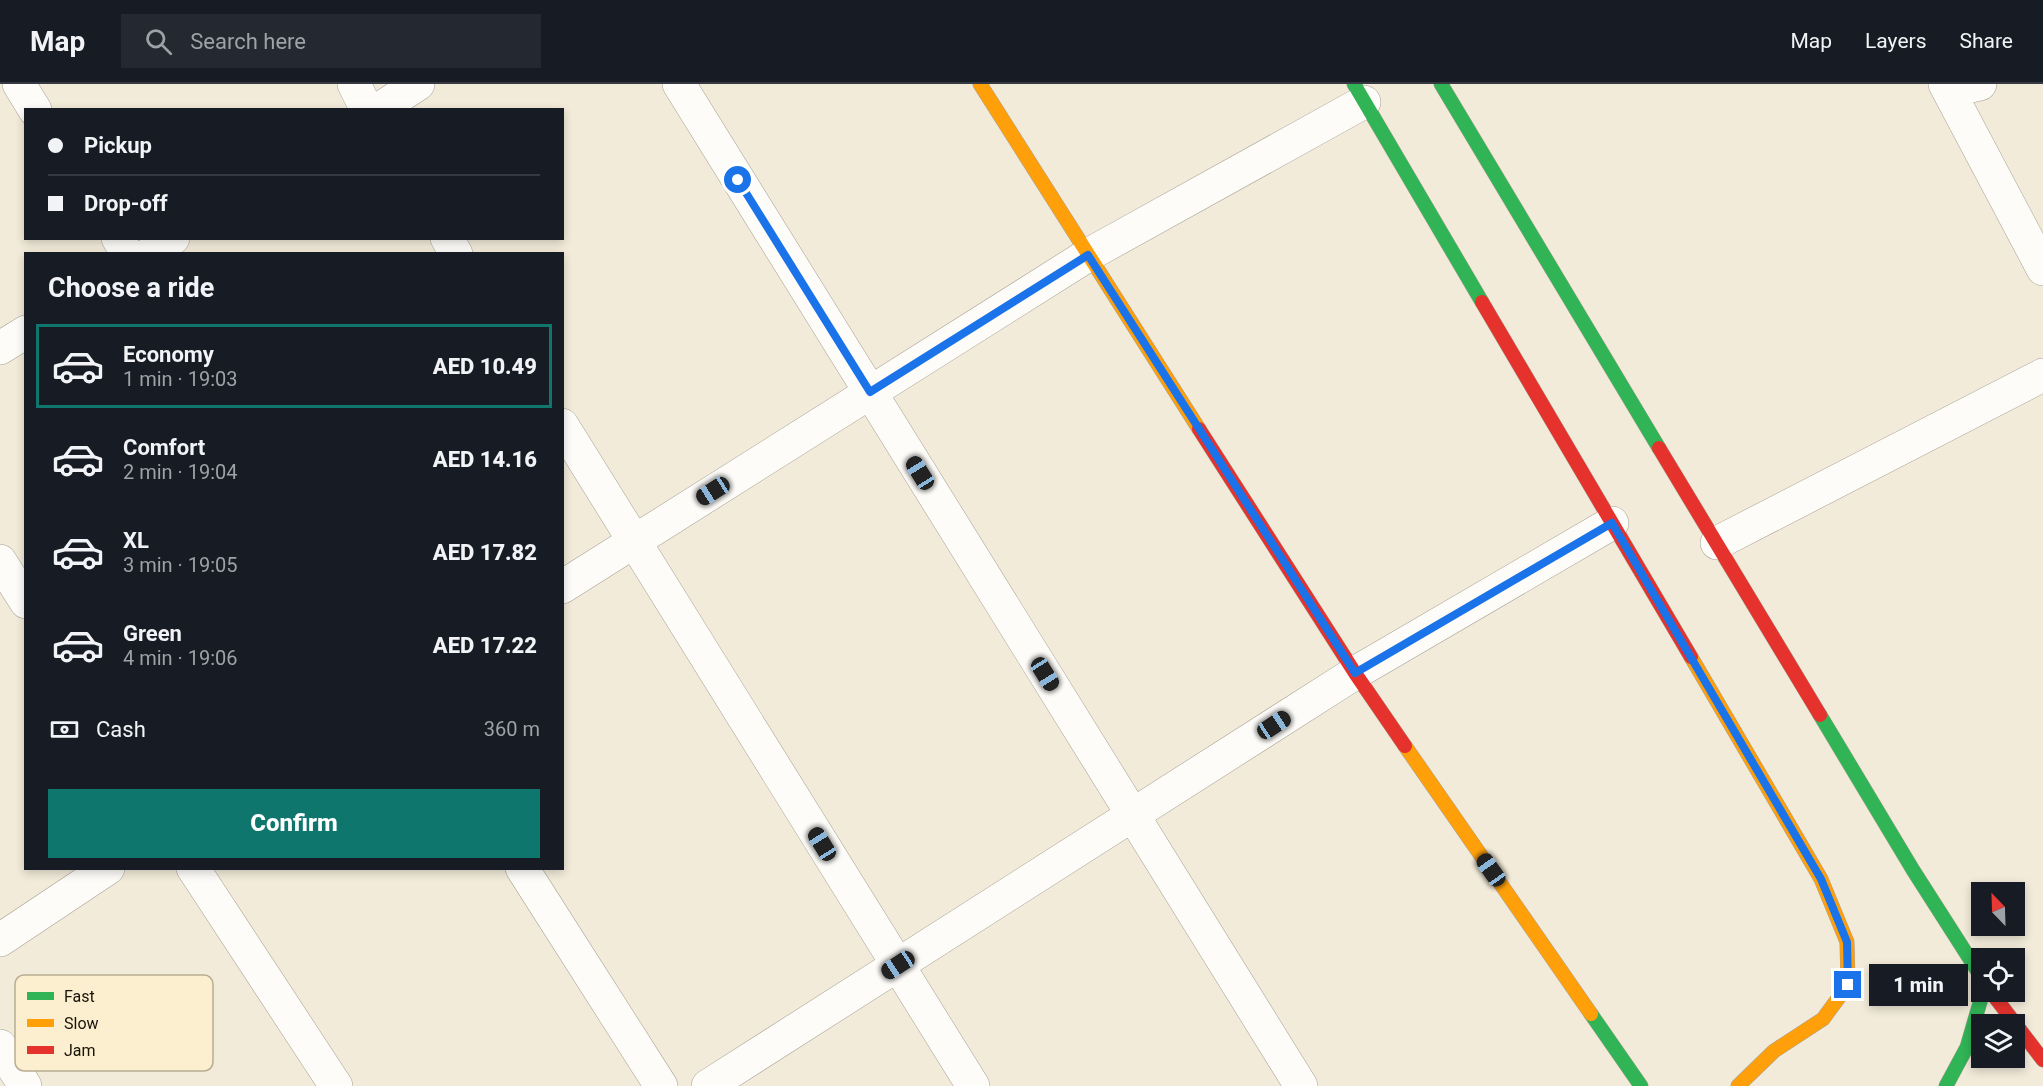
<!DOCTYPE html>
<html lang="en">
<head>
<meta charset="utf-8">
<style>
	:root { --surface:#171b24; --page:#242831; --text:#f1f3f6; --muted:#9ea1a6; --line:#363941; --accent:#0f766e }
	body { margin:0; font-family:Roboto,sans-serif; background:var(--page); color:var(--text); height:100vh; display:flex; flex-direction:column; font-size:22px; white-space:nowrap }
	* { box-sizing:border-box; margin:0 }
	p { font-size:20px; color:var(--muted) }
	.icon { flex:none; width:33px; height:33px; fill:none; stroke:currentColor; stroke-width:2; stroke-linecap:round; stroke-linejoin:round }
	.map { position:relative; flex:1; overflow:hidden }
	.panel { position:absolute; left:24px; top:168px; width:540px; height:618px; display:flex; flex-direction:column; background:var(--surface); border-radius:0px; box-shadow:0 3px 9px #0003 }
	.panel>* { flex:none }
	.hud { position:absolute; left:24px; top:24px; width:540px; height:132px; border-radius:0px; box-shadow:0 3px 9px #0003; display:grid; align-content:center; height:132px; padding:0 24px; background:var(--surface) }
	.needle { width:39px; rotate:337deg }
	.controls { position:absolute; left:1971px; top:798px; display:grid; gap:12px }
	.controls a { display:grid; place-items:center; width:54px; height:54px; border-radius:0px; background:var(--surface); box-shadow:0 3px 9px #0003; font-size:30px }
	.end { position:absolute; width:27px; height:27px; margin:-14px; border:8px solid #1a73e8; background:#fff; box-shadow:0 0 0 3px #fff }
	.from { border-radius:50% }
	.bubble { position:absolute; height:42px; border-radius:0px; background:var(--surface); box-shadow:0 3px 9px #0003; font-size:20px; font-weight:800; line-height:42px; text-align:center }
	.car { position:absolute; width:18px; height:36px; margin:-18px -9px; border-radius:8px; box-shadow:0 0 4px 2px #0007; background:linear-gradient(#222 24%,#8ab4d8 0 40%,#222 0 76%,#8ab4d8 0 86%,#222 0) }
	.hud b { display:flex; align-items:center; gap:21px; height:57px; font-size:22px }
	.hud b+b { border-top:2px solid var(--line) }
	.hud i { width:15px; height:15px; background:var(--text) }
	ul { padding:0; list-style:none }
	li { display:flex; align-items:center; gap:18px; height:84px; margin:0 12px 9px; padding:0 12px; border:3px solid transparent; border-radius:0px }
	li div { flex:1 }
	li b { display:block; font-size:22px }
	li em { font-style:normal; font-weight:800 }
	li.selected { border-color:var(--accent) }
	li>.icon { width:54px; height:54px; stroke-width:1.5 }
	h2 { padding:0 24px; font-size:27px; line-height:72px }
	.pay { display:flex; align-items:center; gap:15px; height:66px; padding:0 24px; font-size:22px }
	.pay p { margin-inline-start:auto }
	.primary-button { display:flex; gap:12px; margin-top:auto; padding:12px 24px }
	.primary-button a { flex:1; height:69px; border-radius:0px; background:var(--accent); color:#fff; font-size:24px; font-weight:800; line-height:69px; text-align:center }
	header { display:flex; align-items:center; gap:36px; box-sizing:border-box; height:84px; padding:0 30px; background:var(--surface); border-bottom:2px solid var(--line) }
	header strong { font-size:28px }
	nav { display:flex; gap:33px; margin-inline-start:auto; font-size:21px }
	.search { width:420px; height:54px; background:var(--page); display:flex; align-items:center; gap:15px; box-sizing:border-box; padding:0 21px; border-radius:0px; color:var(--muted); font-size:22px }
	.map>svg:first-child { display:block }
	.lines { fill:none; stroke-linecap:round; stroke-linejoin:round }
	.street-casing { stroke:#a7a194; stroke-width:34 }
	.fast-casing { stroke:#a7a194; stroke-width:15 }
	.slow-casing { stroke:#a7a194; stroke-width:15 }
	.jam-casing { stroke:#a7a194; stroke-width:15 }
	.street { stroke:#fdfcf9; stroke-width:33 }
	.fast { stroke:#30b455; stroke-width:14 }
	.slow { stroke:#ff9f0a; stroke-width:14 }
	.jam { stroke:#e5322d; stroke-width:14 }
	.route { stroke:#1a73e8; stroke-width:8 }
	.key { fill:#fcefcf; stroke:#b8ad93; stroke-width:1.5 }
	.key-label { font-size:16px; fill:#181308 }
</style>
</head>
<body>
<header>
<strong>Map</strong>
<div class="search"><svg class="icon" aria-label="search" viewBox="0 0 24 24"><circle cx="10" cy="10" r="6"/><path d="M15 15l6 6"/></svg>Search here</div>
<nav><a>Map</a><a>Layers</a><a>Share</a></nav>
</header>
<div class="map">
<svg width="2043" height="1002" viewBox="0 0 2043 1002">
	<rect width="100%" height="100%" fill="#f2ebda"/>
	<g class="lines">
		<defs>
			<path id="street" d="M19 0 35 26
				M354 0 367 26
				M679 0 1301 1002
				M1945 0 2043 185
				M1949 7 1980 0
				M378 26 418 0
				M118 154 127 170
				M447 154 456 170
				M149 170 173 154
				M0 264 26 248
				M562 341 973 1002
				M1717 459 2043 291
				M0 477 26 518
				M562 503 1088 171 1364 18
				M193 784 336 1002
				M522 784 661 1002
				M0 856 108 784
				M0 962 25 1002
				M708 1002 1355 589 1612 439"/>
			<path id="fast" d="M1354 0 1482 218
				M1441 0 1659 364
				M1820 631 1913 786 1982 894
				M1591 930 1641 1002
				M1946 1002 1967 963 1983 908"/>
			<path id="slow" d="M980 0 1199 345
				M1691 573 1821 795 1847 858 1848 901 1823 935 1774 967 1738 1002
				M1405 662 1591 930"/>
			<path id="jam" d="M1482 218 1691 573
				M1199 345 1355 589 1405 662
				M1659 364 1820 631
				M1991 908 2043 976"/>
		</defs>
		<!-- street casing -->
		<use href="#street" class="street-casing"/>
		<!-- fast casing -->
		<use href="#fast" class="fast-casing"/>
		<!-- slow casing -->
		<use href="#slow" class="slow-casing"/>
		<!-- jam casing -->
		<use href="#jam" class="jam-casing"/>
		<!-- street -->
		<use href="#street" class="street"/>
		<!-- fast -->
		<use href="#fast" class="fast"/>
		<!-- slow -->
		<use href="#slow" class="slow"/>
		<!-- jam -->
		<use href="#jam" class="jam"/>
	</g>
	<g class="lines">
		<!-- route -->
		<path class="route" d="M738 96 870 308 1088 171 1355 589 1612 439 1821 795 1847 858 1848 901"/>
	</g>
	<!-- legend -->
	<rect x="15" y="891" width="198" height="96" rx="9" class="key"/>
	<rect x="27" y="908" width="27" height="8" fill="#30b455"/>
	<rect x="27" y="935" width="27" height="8" fill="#ff9f0a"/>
	<rect x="27" y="962" width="27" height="8" fill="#e5322d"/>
	<g class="key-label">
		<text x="64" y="918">Fast</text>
		<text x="64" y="945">Slow</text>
		<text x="64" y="972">Jam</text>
	</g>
</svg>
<div class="controls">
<a><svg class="needle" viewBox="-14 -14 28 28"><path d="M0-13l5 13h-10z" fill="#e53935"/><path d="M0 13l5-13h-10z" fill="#9ea1a6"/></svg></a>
<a><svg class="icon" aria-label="locate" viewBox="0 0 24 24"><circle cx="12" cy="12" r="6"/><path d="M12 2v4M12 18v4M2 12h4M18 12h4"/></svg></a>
<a><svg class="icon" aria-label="layers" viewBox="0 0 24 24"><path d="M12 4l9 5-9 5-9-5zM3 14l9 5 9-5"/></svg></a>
</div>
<i class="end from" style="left:738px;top:96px"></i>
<i class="end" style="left:1848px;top:901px"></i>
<div class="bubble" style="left:1869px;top:880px;width:99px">1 min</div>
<i class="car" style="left:920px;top:389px;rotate:328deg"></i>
<i class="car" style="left:713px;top:407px;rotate:238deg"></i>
<i class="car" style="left:1045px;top:590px;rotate:148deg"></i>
<i class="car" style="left:1274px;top:641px;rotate:57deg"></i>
<i class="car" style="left:822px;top:760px;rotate:328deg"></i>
<i class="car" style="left:1491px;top:786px;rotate:325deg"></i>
<i class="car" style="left:898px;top:881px;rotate:237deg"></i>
<div class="hud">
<b><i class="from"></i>Pickup</b>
<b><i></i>Drop-off</b>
</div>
<section class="panel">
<h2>Choose a ride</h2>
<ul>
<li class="selected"><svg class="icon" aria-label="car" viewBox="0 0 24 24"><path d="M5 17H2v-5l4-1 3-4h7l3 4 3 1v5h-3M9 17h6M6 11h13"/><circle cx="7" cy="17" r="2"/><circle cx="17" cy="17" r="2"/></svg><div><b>Economy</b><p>1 min · 19:03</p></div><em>AED 10.49</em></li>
<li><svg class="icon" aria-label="car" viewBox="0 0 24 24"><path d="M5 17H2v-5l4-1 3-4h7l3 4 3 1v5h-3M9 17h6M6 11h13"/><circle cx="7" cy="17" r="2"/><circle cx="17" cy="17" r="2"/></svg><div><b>Comfort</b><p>2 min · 19:04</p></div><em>AED 14.16</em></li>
<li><svg class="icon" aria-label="car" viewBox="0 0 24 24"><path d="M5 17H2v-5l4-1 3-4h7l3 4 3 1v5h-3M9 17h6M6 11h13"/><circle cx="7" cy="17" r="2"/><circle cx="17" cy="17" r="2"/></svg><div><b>XL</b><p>3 min · 19:05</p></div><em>AED 17.82</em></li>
<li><svg class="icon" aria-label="car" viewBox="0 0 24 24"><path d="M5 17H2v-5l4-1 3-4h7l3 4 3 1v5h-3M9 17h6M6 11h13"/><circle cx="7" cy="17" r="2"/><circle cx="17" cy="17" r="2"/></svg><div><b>Green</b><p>4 min · 19:06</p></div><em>AED 17.22</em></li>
</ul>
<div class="pay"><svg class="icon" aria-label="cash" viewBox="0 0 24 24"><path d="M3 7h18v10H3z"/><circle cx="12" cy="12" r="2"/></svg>Cash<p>360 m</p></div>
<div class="primary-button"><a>Confirm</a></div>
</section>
</div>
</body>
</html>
